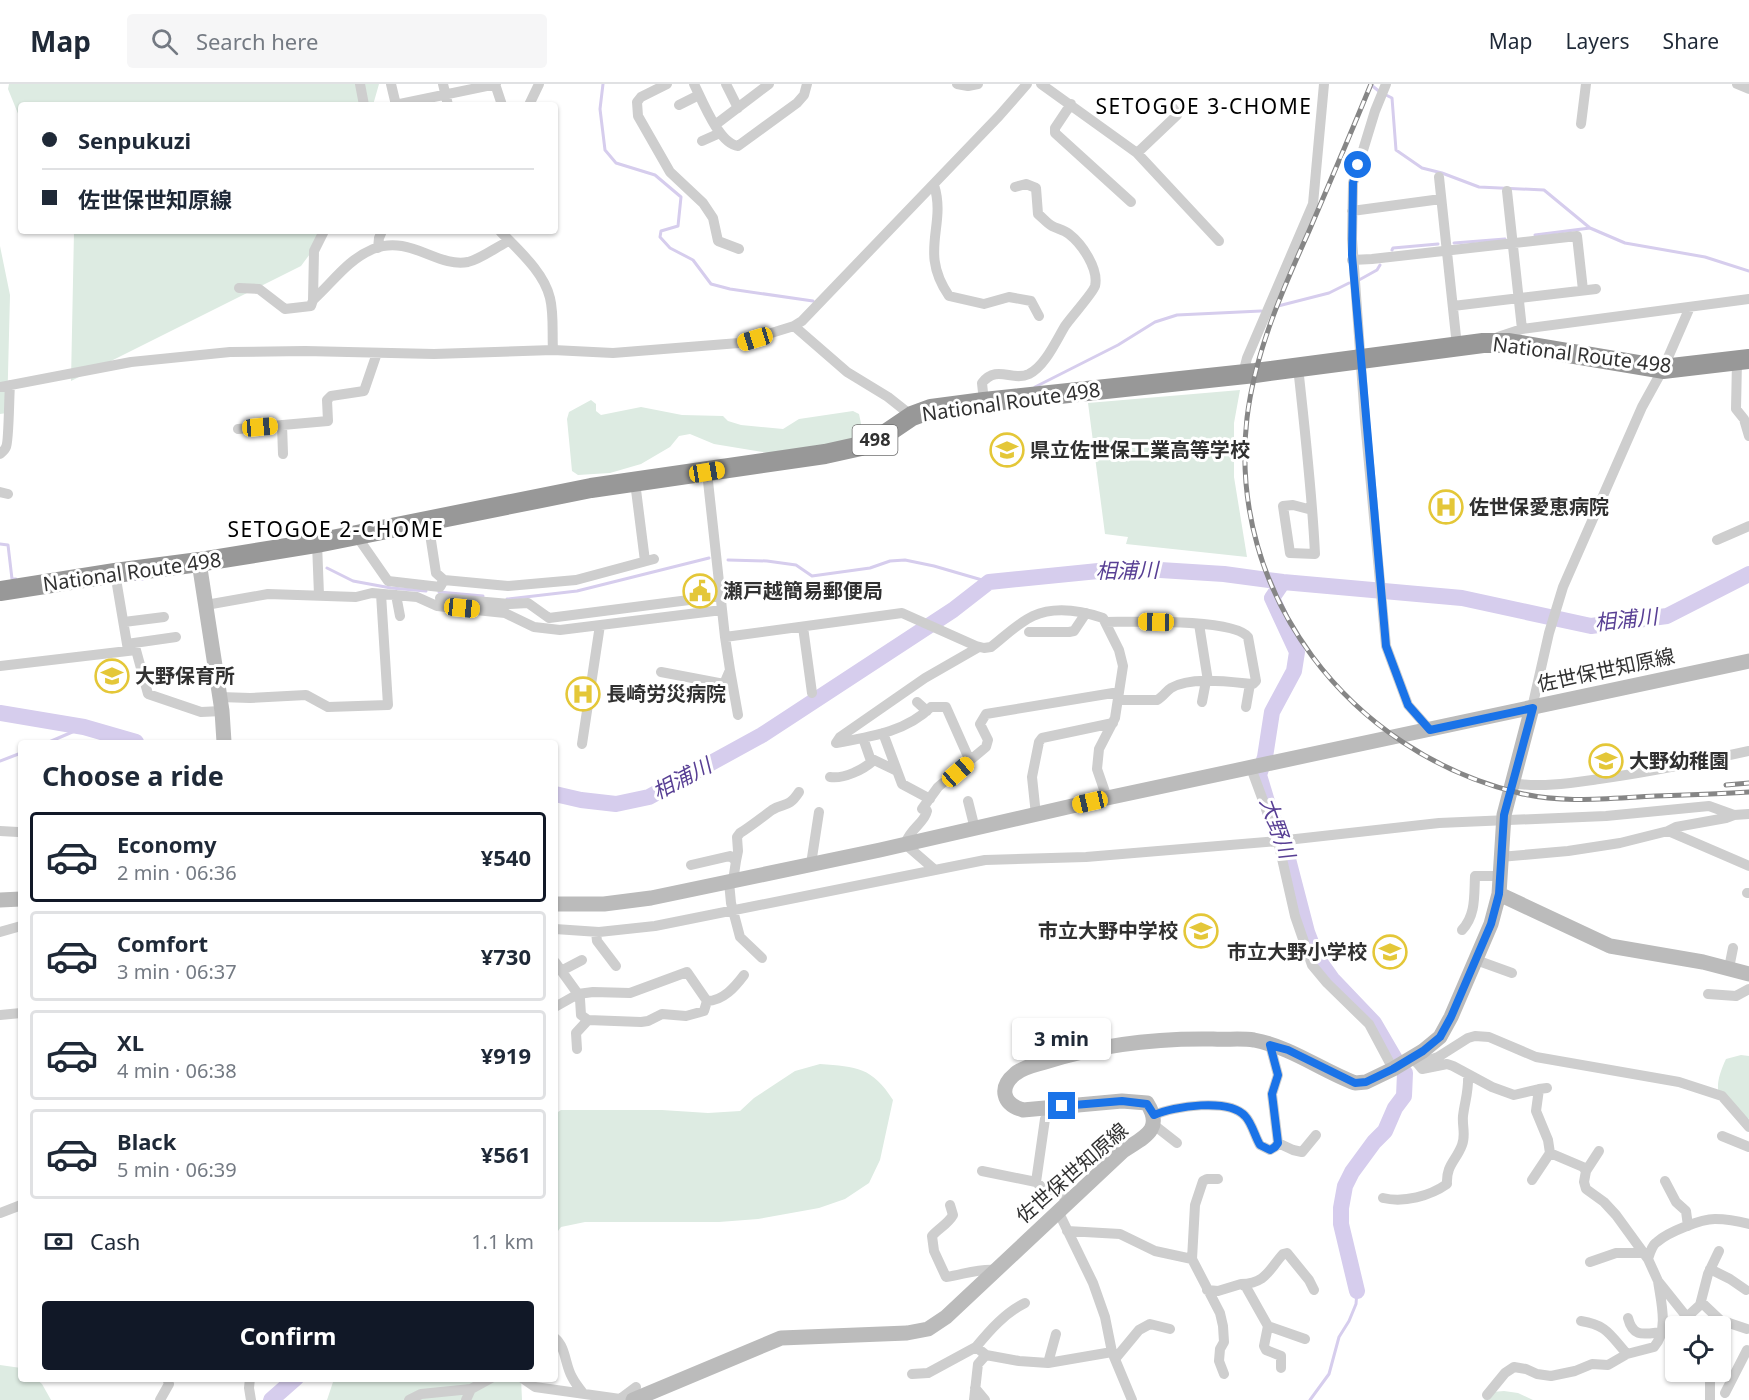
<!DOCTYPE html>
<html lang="en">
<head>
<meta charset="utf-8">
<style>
	:root { --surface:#fff; --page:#f6f6f7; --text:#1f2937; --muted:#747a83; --line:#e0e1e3; --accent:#111827 }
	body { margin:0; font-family:"Noto Sans","Noto Sans JP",sans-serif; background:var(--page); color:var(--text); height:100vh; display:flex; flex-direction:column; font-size:22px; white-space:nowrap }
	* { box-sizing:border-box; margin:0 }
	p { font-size:20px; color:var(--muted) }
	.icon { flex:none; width:33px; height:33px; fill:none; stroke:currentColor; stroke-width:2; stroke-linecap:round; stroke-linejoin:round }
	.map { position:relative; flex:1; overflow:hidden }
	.drawer { position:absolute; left:18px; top:656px; width:540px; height:642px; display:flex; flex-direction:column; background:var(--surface); border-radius:6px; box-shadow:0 2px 4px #0004 }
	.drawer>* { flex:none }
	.top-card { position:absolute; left:18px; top:18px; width:540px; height:132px; border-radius:6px; box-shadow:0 2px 4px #0004; display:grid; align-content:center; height:132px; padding:0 24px; background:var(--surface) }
	.fabs { position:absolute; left:1665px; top:1232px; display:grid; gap:12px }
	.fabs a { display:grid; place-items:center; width:66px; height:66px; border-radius:6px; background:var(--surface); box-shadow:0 2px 4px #0004; font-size:30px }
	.end { position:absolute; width:27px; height:27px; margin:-14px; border:8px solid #1a73e8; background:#fff; box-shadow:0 0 0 3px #fff }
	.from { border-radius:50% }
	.bubble { position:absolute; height:42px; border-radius:6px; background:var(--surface); box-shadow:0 2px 4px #0004; font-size:20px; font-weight:700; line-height:42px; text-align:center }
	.car { position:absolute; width:18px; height:36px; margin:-18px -9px; border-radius:8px; box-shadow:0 0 4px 2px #0007; background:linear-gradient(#f5c518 24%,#345 0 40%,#f5c518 0 76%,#345 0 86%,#f5c518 0) }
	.top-card b { display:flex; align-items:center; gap:21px; height:57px; font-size:22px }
	.top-card b+b { border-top:2px solid var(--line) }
	.top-card i { width:15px; height:15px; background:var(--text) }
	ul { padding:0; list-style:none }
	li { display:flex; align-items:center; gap:18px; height:90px; margin:0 12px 9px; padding:0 12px; border:3px solid var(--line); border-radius:6px }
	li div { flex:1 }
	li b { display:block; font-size:22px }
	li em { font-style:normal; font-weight:700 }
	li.on { border-color:var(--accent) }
	li>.icon { width:54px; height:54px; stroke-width:1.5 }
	h2 { padding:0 24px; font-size:27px; line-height:72px }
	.pay { display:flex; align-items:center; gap:15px; height:66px; padding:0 24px; font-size:22px }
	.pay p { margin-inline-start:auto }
	.primary-button { display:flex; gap:12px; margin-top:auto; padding:12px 24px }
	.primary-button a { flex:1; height:69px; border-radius:6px; background:var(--accent); color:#fff; font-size:24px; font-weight:700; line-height:69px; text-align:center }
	header { display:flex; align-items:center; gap:36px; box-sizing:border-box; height:84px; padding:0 30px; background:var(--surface); border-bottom:2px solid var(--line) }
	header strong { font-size:28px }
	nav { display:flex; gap:33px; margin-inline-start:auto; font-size:21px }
	.search { width:420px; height:54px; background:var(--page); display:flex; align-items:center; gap:15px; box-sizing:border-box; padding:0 21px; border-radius:6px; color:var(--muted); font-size:22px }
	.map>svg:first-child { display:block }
	.green { fill:#ddebe2 }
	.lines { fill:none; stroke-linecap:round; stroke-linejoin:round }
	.stream { stroke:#d6cded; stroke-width:3 }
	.river { stroke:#d6cded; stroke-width:16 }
	.street { stroke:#cecece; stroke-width:10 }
	.secondary { stroke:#bbb; stroke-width:15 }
	.highway { stroke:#989898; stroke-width:20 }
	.rail-casing { stroke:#868686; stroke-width:5 }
	.rail { stroke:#fff; stroke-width:3; stroke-dasharray:9; stroke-linecap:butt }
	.route { stroke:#1a73e8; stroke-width:8 }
	.labels { text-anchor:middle; stroke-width:6; stroke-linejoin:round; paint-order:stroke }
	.shield { fill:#fff; stroke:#6f6f6f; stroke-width:1.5 }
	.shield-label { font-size:18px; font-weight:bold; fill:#313131 }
	.street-label { font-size:20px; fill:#313131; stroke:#fff }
	.poi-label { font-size:20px; font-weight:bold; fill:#313131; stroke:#fff; text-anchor:start }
	.neighbourhood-label { font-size:21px; letter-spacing:1.5px; fill:#000; stroke:#fff }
	.water-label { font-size:21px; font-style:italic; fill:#583f94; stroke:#fff }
</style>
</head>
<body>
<header>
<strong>Map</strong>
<div class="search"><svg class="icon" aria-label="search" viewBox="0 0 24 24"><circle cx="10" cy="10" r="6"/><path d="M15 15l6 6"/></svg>Search here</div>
<nav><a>Map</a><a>Layers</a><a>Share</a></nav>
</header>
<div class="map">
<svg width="1749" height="1316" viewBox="0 0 1749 1316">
	<rect width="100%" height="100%" fill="#fff"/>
	<!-- green -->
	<path class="green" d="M9 0H379L373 21H21V37L8 5Z
		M74 147H327L301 182 71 297Z
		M0 162 10 211 7 329 0 330Z
		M1240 306 1234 339V393L1247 473 1126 460 1128 453 1105 450 1088 319Z
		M591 316 596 320V327L601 331 641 323 682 331 723 332 728 337 741 341 783 345 799 335 853 327 859 330 863 349 852 356 781 371 714 360 690 350 679 352 670 363 641 380 610 389 578 391 572 387 567 335 569 328Z
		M1741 971 1749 972V1035C1716 1020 1711 1007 1726 975Z
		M820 980C857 983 872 983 893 1016L880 1076 869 1099 845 1115 819 1124 758 1135 719 1138H585L561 1143 555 1151V1030L561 1026H662L708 1029 740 1027 754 1014 795 987Z
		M0 1281 21 1284V1294L36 1295 42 1300 51 1316H0Z
		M521 1294 522 1316H327L334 1295Z
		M1504 1307 1518 1309 1533 1316H1484L1492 1308Z"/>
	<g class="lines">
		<!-- stream -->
		<path class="stream" d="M603 0 600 25 605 66 616 79 655 91 681 113 678 142 661 147 660 153 670 164 693 176 711 200 730 205 813 217
			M1370 0 1380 8
			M1386 11 1392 14 1396 66 1422 84 1442 89 1479 103 1544 106 1590 144 1625 159 1705 173 1749 187
			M1535 151 1590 144
			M1454 159 1505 155
			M1392 166 1393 164 1438 160
			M1359 196 1377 186 1380 181
			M1278 222 1329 209 1349 199
			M1035 303 1118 261 1155 238 1177 231 1261 227
			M0 460 8 461 12 495H16
			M728 476 767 477 796 481 812 492 870 484 890 477 905 476 934 482 989 498
			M327 484 353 497 391 504 426 507
			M125 496 143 495
			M439 508 483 512
			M507 515 577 507 709 474
			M49 658 84 643
			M0 677 21 669
			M1310 1316 1329 1290 1339 1253 1349 1237 1356 1220 1357 1207"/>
		<!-- river -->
		<path class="river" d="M1283 498 1272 514 1297 568 1294 587 1272 628 1265 673 1259 691 1271 731 1282 752 1307 848 1317 874 1332 895 1374 939 1395 975
			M0 629 84 643 136 658
			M555 710 581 716 616 720 649 713 762 651 953 526 989 498 1128 484 1224 490 1283 498 1462 514 1591 542 1667 532 1749 490
			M1357 1207 1341 1140V1124L1345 1102 1352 1088 1374 1058 1385 1047 1395 1024 1404 1012 1405 989
			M271 1316 296 1294"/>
		<!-- street -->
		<path class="street" d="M360 0 364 21
			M391 0 396 21
			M443 0 448 21
			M495 0 502 21
			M667 0 641 13 637 18 638 32 670 88 703 119 713 134 718 157 739 165
			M694 0C702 16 719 60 738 62L797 19 804 11 807 0
			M726 0 738 24
			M957 0 968 2 978 0
			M1041 0 1137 69 1219 157
			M1386 0 1375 27 1353 99 1352 155 1365 337 1386 562 1408 621 1430 646
			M1737 0 1749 5
			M1071 20 1055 44V49L1131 118
			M395 21 496 0
			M529 21 539 0
			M679 21 699 11
			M1581 40 1586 0
			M715 41 769 0
			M702 57 720 49
			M1137 69 1177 31 1173 24
			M1439 93 1457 262
			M934 101C947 142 918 167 949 212L984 220 1009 213 1031 217 1039 232
			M1507 107 1522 245
			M1352 127 1441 115
			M324 147 314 167 313 216C333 198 347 176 373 165 410 150 437 184 468 178 481 175 496 163 509 157
			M500 147C518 166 544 188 550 214 554 230 552 250 553 266
			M378 164 379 154 382 147
			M1352 176 1372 175 1577 152 1583 206
			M239 204 259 205 285 225 311 222 313 216
			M1453 222 1596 205
			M794 242 847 288 888 313 912 332
			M1498 253 1522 245 1749 215
			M1737 277 1736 325 1744 335 1749 352
			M1298 283C1305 346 1312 408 1315 470L1290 469 1283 422 1293 421 1312 426
			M1243 290 1247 274 1313 120 1324 0
			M0 303 131 278 230 268 305 267 434 270 553 266 613 269 739 259 794 242 802 237 999 32 1027 0
			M984 318 982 299C997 280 1012 298 1029 290 1045 282 1056 257 1065 242 1071 233 1093 209 1095 202 1099 185 1082 160 1069 150 1064 146 1058 145 1052 142 1047 139 1043 134 1038 130L1036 104 1026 100 1015 103
			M282 341 283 370
			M238 345 328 337 327 316 331 312 364 307 377 269
			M0 370C2 368 5 366 6 363 9 358 9 311 10 301
			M635 398 645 477
			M0 408 8 410
			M428 437 436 489 444 496 508 502 576 496 654 475
			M356 451 388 497 440 503 444 496
			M1717 456 1749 442
			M317 459 319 511
			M115 489 128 566
			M396 511 400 532
			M440 514 510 520 528 519 549 534 720 512
			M206 521 268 510 356 513 372 509 417 513 437 522 505 529 534 543 560 546 722 526
			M124 538 164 533
			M1105 538C1132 538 1233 534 1248 553L1256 597 1253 600C1231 598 1191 592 1171 604 1166 607 1163 613 1157 616H1118
			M1199 540 1208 597
			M803 543 812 609
			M1029 548H1069L1074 547 1086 529
			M725 553 902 529 976 562 984 564 991 563C1004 553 1018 539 1033 532 1055 522 1082 527 1103 534L1119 566 1123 582 1115 634 1099 665 1097 685 1107 714
			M127 560 176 553
			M0 582 136 566 148 610 201 628 222 627
			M730 586 738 631
			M661 588 724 600 730 586 725 553 707 388
			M220 613 250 614 306 611 328 623 388 621 381 510
			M917 618 927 627
			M1202 618 1206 597
			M1246 623 1250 600
			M1532 624 1549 549 1563 503 1642 323 1663 285 1690 223
			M883 649 902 700 930 715
			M863 654 870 674 897 687
			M582 660 600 541
			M970 677 946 623H931C906 648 869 653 836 659L840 653 925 594 979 563
			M1251 684 1278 757 1295 832 1312 881 1327 899 1369 940 1393 985
			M830 693C844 695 863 686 874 676
			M1512 699C1540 704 1571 699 1599 695 1650 688 1699 678 1749 667
			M968 717 975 745
			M924 722 927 727C924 740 911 743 905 760L935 786
			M922 725 938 703 986 663 988 656 980 640 986 630 1119 608
			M1036 731 1032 693 1039 658 1042 654 1113 639
			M0 747 18 748
			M1668 747 1676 743 1726 734 1734 731
			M1500 773 1568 767 1620 759 1668 747 1749 782
			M736 777 738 767 737 753 740 749C751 742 761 734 772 726 784 718 788 725 799 708
			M811 780 819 728
			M691 781 730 772 736 777 733 797
			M729 798 731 819 740 853 762 874
			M1747 809H1749
			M555 845 599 848 655 842 985 776 1086 773 1278 757 1439 739 1606 732 1709 722 1734 731 1749 730
			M1462 846C1476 831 1474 812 1475 792H1500
			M0 848 21 842
			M596 848 597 857 616 882
			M1476 876 1512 889
			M555 878 578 910 580 915 581 931 588 936 641 938 648 937 662 930 686 932 704 927 707 917 687 888 630 909 593 908 578 910 555 923
			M1729 884 1733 864
			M561 887 582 876
			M1708 910 1736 912 1749 905
			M707 917C723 917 735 903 744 891
			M0 931 21 929
			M577 965 576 949 588 936
			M1412 974 1418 980 1438 973 1468 954 1475 952 1489 953 1536 973 1679 998 1722 1012 1749 1043
			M1418 980 1422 985 1447 980 1453 982 1492 1003 1514 1011 1539 1005
			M1547 1004 1539 1005 1536 1027 1548 1056 1550 1069 1583 1083 1586 1087 1584 1098 1586 1105 1604 1118 1616 1131 1648 1175
			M1154 1031C1174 1022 1229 1014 1245 1032 1252 1039 1255 1053 1260 1061L1270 1066 1275 1063 1278 1059 1272 1010 1278 991 1270 961
			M1154 1041 1177 1059
			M1722 1052 1749 1063
			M1278 1059 1293 1066 1302 1068 1316 1051
			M982 1087 1036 1098 1046 1107 1072 1114
			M1586 1087 1599 1067
			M1218 1095H1207L1203 1097 1195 1121 1192 1175 1220 1229 1223 1242 1224 1258 1220 1265 1219 1277 1224 1290
			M1532 1096 1550 1069
			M1665 1097 1676 1118 1686 1127 1688 1142
			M1036 1098 1045 1035
			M1383 1114C1404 1119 1430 1112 1447 1100 1446 1081 1456 1077 1462 1061 1466 1051 1462 1042 1463 1032 1465 1016 1469 1007 1468 990
			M1058 1127 1093 1199 1105 1233 1112 1268 1132 1316
			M0 1129 21 1121
			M1067 1147 1120 1150 1155 1167 1192 1175
			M932 1152 934 1167 946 1193C962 1191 979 1184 996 1186
			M932 1152C939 1144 948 1140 953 1131L950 1121
			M1590 1178 1616 1169H1644
			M1710 1185 1730 1195 1746 1206
			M1241 1200C1266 1199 1268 1187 1283 1170L1287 1169 1309 1196 1314 1206
			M1207 1206 1218 1207 1241 1200 1246 1203 1268 1242 1305 1255
			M1701 1218 1720 1236 1747 1245
			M1687 1233 1700 1221 1708 1190 1719 1167
			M1628 1234C1633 1254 1644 1250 1661 1248
			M1581 1237C1607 1241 1610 1251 1627 1270
			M1268 1242 1264 1262 1266 1266 1281 1272V1284
			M1694 1242 1658 1197 1648 1175C1650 1169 1652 1161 1657 1158 1668 1148 1701 1135 1715 1135 1727 1135 1738 1137 1749 1140
			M555 1254C566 1263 565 1281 572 1293 575 1299 579 1304 583 1309
			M976 1263C990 1246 1005 1229 1025 1219
			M1115 1275 1139 1246 1150 1240 1170 1245
			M1048 1279 1056 1250
			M912 1290 928 1289 976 1263 986 1271
			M250 1294 249 1304 251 1316
			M522 1294 535 1303 620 1315 636 1303
			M975 1304 985 1316
			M471 1305 491 1294
			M1725 1309 1747 1266 1749 1267
			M1487 1311 1505 1289 1514 1283 1526 1285 1537 1290 1551 1292 1575 1287 1592 1280 1608 1281 1627 1270 1654 1263C1669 1246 1661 1218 1658 1197
			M160 1316 169 1300 167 1294
			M409 1316 421 1310 471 1305 466 1316
			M974 1316 978 1280 986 1271 1019 1277 1048 1279 1112 1268
			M1710 1316V1287"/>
		<!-- secondary -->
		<path class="secondary" d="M199 478 222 627 224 658
			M1499 810 1610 862 1703 878 1749 890
			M0 816 21 815
			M555 820H604L651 814 880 766 1107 714 1749 577
			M633 1316 781 1254 907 1249 928 1245 946 1233 1123 1067C1144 1053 1164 1046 1147 1019L1122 1017 1023 1026C1002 1020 999 1003 1015 990 1023 983 1035 981 1045 978 1101 960 1155 954 1213 955 1226 956 1241 954 1254 956 1291 963 1321 986 1355 999L1366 998 1393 985 1423 967 1440 953 1451 933 1491 840 1499 810 1504 731 1532 624"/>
		<!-- highway -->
		<path class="highway" d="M0 507 115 489 199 478 317 459 591 404 825 370 861 362 881 353 912 332 931 325 984 318 1255 289 1483 259H1509L1663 285 1749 275"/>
		<defs>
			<path id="rail" d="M1371 0C1351 49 1330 98 1309 147 1282 207 1255 268 1247 334 1227 510 1350 668 1519 709 1564 720 1610 714 1656 712 1687 711 1718 710 1749 708
				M1726 701 1749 699"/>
		</defs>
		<!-- rail casing -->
		<use href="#rail" class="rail-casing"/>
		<!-- rail -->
		<use href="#rail" class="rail"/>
	</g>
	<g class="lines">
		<!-- route -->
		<path class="route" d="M1062 1022 1122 1017 1147 1020 1154 1031C1174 1022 1229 1014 1245 1032 1252 1039 1255 1053 1260 1061L1270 1066 1275 1063 1278 1059 1272 1010 1278 991 1270 961 1288 966 1355 999 1366 998 1393 985 1423 967 1440 953 1451 933 1491 840 1499 810 1504 731 1533 624 1430 646 1408 621 1386 562 1352 171 1353 99 1358 81"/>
	</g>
	<!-- icons -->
	<defs>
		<symbol id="school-ring" viewBox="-11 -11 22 22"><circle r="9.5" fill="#fff" stroke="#e4c738" stroke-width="1.5"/><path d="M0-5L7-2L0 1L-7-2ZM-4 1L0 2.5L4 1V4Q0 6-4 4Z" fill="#e4c738"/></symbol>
		<symbol id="hospital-ring" viewBox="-11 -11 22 22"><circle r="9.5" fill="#fff" stroke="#e4c738" stroke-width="1.5"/><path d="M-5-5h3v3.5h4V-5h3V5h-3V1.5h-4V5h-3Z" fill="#e4c738"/></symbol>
		<symbol id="civic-ring" viewBox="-11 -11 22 22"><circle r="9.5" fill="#fff" stroke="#e4c738" stroke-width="1.5"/><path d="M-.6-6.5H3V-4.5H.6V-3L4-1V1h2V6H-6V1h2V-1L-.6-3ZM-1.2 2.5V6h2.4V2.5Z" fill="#e4c738"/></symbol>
	</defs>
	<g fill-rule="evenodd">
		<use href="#school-ring" x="988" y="347" width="38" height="38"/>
		<use href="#hospital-ring" x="1427" y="404" width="38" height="38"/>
		<use href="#civic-ring" x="681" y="488" width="38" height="38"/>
		<use href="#school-ring" x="93" y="573" width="38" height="38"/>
		<use href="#hospital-ring" x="564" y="591" width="38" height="38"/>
		<use href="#school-ring" x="1587" y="658" width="38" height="38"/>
		<use href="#school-ring" x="1182" y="828" width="38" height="38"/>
		<use href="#school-ring" x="1371" y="849" width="38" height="38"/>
	</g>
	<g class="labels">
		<!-- shield labels -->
		<rect class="shield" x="852.5" y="341" width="45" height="30" rx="4.5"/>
		<g class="shield-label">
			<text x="875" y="362">498</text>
		</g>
		<!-- street labels -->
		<g class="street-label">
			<text transform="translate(1582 271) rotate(7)" y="7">National Route 498</text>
			<text transform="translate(1011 318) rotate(-8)" y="7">National Route 498</text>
			<text transform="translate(132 488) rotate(-8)" y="7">National Route 498</text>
			<text transform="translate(1606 586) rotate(-12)" y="7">佐世保世知原線</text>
			<text transform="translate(1072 1089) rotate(-41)" y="7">佐世保世知原線</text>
		</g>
		<!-- poi labels -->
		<g class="poi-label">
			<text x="1030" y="373">県立佐世保工業高等学校</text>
			<text x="1469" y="430">佐世保愛恵病院</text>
			<text x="723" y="514">瀬戸越簡易郵便局</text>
			<text x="135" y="599">大野保育所</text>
			<text x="606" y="617">長崎労災病院</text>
			<text x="1629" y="684">大野幼稚園</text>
			<text x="1178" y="854" text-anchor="end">市立大野中学校</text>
			<text x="1367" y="875" text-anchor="end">市立大野小学校</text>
		</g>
		<!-- neighbourhood labels -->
		<g class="neighbourhood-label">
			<text x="1204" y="30">SETOGOE 3-CHOME</text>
			<text x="336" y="453">SETOGOE 2-CHOME</text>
		</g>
		<!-- water labels -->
		<g class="water-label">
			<text transform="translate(1127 487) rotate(-1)" y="7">相浦川</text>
			<text transform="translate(1626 536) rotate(-6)" y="7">相浦川</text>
			<text transform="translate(682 695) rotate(-28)" y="7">相浦川</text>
			<text transform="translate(1277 744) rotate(70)" y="7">大野川</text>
		</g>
	</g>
</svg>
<div class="fabs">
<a><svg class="icon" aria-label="locate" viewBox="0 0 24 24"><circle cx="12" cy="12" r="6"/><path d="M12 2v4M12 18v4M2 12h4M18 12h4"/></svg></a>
</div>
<i class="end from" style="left:1358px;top:81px"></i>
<i class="end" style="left:1062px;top:1022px"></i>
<div class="bubble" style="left:1012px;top:934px;width:99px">3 min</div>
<i class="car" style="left:755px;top:255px;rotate:253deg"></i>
<i class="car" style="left:260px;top:343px;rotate:85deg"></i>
<i class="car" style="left:707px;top:388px;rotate:81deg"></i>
<i class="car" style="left:462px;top:524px;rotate:96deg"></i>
<i class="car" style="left:1156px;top:538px;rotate:271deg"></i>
<i class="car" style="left:958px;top:688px;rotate:49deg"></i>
<i class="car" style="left:1090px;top:718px;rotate:257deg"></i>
<div class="top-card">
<b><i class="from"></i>Senpukuzi</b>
<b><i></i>佐世保世知原線</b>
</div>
<section class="drawer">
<h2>Choose a ride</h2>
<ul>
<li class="on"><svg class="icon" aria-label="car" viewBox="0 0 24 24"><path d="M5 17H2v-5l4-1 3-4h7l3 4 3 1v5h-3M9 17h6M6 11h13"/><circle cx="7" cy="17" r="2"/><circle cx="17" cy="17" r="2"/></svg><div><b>Economy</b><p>2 min · 06:36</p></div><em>¥540</em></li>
<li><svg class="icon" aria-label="car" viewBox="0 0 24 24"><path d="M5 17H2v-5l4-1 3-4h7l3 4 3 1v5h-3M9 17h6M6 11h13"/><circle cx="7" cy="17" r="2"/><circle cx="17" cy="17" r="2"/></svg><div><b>Comfort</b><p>3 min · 06:37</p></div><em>¥730</em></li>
<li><svg class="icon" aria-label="car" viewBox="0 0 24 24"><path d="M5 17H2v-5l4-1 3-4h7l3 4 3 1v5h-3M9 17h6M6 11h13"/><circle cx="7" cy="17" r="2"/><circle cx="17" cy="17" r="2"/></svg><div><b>XL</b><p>4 min · 06:38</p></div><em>¥919</em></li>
<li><svg class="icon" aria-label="car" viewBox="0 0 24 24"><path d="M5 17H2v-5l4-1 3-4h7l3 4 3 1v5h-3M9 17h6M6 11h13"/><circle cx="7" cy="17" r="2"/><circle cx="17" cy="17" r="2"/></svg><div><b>Black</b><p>5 min · 06:39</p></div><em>¥561</em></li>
</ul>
<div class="pay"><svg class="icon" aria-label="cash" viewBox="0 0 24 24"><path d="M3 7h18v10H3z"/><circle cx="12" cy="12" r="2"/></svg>Cash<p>1.1 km</p></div>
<div class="primary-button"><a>Confirm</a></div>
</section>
</div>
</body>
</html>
